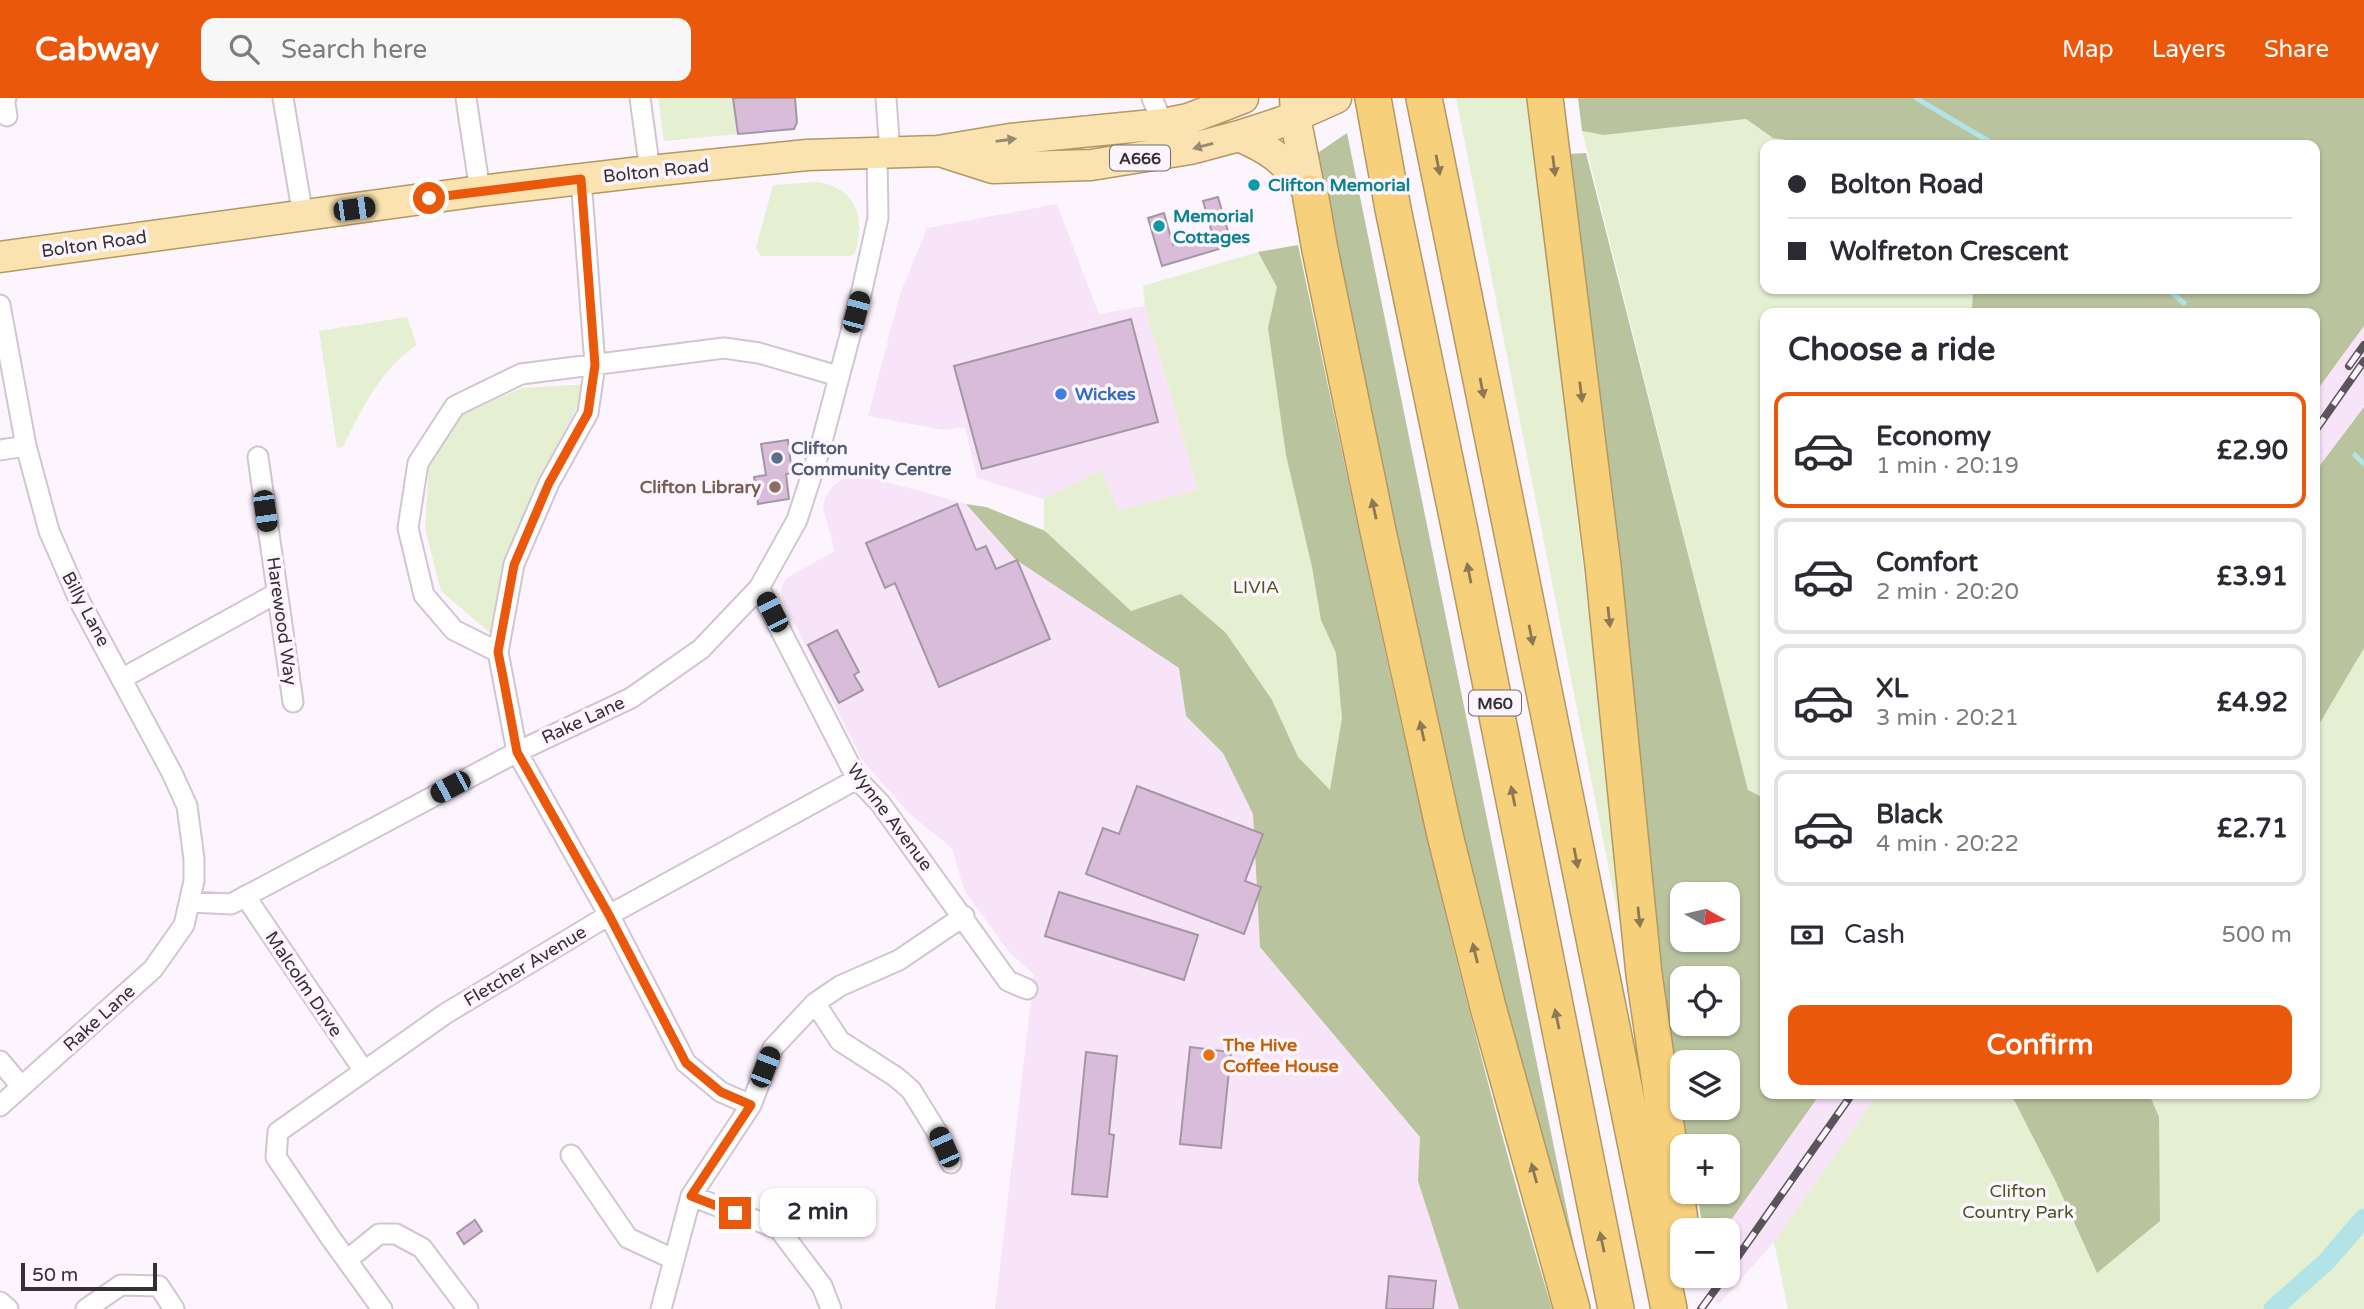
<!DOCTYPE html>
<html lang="en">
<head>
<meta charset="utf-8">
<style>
	:root { --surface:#fff; --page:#f7f7f7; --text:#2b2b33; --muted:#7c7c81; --line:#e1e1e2; --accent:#ea580c }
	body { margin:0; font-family:"Varela Round",sans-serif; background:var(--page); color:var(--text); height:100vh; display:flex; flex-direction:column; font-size:26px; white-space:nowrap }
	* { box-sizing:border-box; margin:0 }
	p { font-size:23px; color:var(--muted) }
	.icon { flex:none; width:38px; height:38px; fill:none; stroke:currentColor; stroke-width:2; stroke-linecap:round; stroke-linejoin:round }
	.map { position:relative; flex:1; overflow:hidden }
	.details { position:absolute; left:1760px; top:210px; width:560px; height:791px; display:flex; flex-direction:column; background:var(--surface); border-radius:14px; box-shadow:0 2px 5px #0004 }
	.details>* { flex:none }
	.guide { position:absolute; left:1760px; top:42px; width:560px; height:154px; border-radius:14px; box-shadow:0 2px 5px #0004; display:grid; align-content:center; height:154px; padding:0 28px; background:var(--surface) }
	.needle { width:46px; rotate:98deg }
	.buttons { position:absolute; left:1670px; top:784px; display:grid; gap:14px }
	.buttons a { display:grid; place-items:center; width:70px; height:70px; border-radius:14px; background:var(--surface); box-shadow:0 2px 5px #0004; font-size:35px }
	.scale { position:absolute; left:21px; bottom:18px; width:136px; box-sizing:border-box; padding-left:7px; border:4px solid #353035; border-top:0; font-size:19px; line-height:24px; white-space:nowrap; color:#353035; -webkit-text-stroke:5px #fdf5fd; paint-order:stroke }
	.end { position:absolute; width:32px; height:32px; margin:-16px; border:9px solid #ea580c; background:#fff; box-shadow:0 0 0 4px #fff }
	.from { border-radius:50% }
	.bubble { position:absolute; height:49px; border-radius:14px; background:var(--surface); box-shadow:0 2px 5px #0004; font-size:23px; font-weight:700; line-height:49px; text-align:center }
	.car { position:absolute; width:21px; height:42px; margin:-21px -10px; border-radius:9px; box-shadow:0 0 5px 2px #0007; background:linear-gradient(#222 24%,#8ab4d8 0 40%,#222 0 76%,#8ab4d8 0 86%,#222 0) }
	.guide b { display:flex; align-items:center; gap:24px; height:66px; font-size:26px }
	.guide b+b { border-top:2px solid var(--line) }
	.guide i { width:18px; height:18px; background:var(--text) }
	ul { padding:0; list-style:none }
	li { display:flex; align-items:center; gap:21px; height:116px; margin:0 14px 10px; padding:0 14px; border:4px solid var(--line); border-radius:14px }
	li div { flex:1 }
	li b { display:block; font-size:26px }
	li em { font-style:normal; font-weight:700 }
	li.current { border-color:var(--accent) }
	li>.icon { width:63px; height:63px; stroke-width:1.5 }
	h2 { padding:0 28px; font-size:32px; line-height:84px }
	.pay { display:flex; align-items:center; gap:18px; height:77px; padding:0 28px; font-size:26px }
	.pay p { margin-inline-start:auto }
	.cta { display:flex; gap:14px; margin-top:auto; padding:14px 28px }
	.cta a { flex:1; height:80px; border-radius:14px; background:var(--accent); color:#fff; font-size:28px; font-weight:700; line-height:80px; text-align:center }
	header { display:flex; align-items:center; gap:42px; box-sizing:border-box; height:98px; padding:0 35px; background:var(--accent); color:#fff }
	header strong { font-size:33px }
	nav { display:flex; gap:38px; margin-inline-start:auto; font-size:24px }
	.search { width:490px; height:63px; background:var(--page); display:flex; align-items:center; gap:18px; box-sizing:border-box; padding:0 24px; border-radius:14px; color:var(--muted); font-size:26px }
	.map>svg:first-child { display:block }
	.built { fill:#f7e4f8 }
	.green { fill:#e5efd1 }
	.forest { fill:#b9c49f; fill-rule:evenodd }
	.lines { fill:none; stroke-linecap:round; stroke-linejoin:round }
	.stream { stroke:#b1e3e7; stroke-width:5 }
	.canal { stroke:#b1e3e7; stroke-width:19 }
	.building { fill:#d8bcda; stroke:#a397a4; stroke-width:2 }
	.minor-casing { stroke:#d2c5d2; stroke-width:23 }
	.primary-casing { stroke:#b29862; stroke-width:33 }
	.motorway-casing { stroke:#b29862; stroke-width:38 }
	.minor { stroke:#fff; stroke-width:19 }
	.primary { stroke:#fae3b0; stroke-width:30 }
	.motorway { stroke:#f6d07b; stroke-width:35 }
	.rail-casing { stroke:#5a555a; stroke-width:8 }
	.rail { stroke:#fdf5fd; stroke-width:5; stroke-dasharray:16; stroke-linecap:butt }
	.oneway { fill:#988a72 }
	.oneway2 { fill:#8c7854 }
	.route { stroke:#ea580c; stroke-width:9 }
	.culture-dot { fill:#0f9aa8; stroke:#fdf5fd; stroke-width:2.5 }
	.shop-dot { fill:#3f7fe0; stroke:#fdf5fd; stroke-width:2.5 }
	.service-dot { fill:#5c6f8a; stroke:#fdf5fd; stroke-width:2.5 }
	.education-dot { fill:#8d6e63; stroke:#fdf5fd; stroke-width:2.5 }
	.food-dot { fill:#e8710a; stroke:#fdf5fd; stroke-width:2.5 }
	.labels { text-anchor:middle; stroke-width:7; stroke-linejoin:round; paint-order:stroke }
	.shield { fill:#fdf5fd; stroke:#716b71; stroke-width:2 }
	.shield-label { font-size:16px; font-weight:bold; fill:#353035 }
	.street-label { font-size:18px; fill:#353035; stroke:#fdf5fd }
	.culture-label { font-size:18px; font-weight:bold; fill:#0d838f; stroke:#fdf5fd; text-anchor:start }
	.shop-label { font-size:18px; font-weight:bold; fill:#366cbe; stroke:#fdf5fd; text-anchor:start }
	.service-label { font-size:18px; font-weight:bold; fill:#4e5e75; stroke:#fdf5fd; text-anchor:start }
	.education-label { font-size:18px; font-weight:bold; fill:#785e54; stroke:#fdf5fd; text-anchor:end }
	.park-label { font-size:18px; fill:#4a581f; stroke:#fdf5fd }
	.food-label { font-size:18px; font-weight:bold; fill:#c56008; stroke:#fdf5fd; text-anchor:start }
</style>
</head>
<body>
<header>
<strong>Cabway</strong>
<div class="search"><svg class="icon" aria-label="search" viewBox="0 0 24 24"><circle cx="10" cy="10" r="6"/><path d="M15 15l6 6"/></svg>Search here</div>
<nav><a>Map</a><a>Layers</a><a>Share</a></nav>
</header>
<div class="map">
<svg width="2364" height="1211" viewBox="0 0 2364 1211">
	<rect width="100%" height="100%" fill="#fdf5fd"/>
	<!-- built -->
	<path class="built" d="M1057 106 1099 216 1145 208 1198 392 1118 412 1102 373 1044 401 977 380 965 329 944 332 868 318 900 196 927 130Z
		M2364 228V309L2315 374V295Z
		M855 378 873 380 966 406 1015 461 1179 570 1186 618 1223 655 1253 716 1260 849 1420 1039 1418 1083 1459 1211H995L1034 877 1009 854 964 792 952 750 910 716 862 662 783 502 781 490 786 480 835 453 823 410 825 400 831 390 841 382Z
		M1820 996H1878L1774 1144 1717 1208 1711 1178H1727V1132H1724Z"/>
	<!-- green -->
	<path class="green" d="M658 0H733L738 36 664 43Z
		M1456 0H1528L1633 893Z
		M1746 21 1773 40 1820 47H1766V191H1973L1972 209 1978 215H1766V701L1748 692 1582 33 1604 37Z
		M817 84C856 90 866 119 855 155L850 158H761L756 150 773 87Z
		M1298 147C1374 503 1446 862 1552 1211H1459L1418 1083 1420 1039 1260 849 1253 716 1223 655 1186 618 1179 570 1017 462 986 409 1044 432V401L1102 372 1118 412 1198 392 1145 208 1143 188 1258 154Z
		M407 219 417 247C380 271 362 311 343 349L337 350 319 233Z
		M589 286 541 379 509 464 494 538 441 493 425 430 429 367 463 315 522 290Z
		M2364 309V1211H1788L1774 1144 1878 996H2315V374Z"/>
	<!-- forest -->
	<path class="forest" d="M1578 0H2364V228L2315 295V215H1978L1972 210 1973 191H2315V47H1820L1773 40 1746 21 1604 37 1582 33Z
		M1347 35 1587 1211H1581L1436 640 1313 58Z
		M1586 55 1748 692 1766 701V996H1820L1724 1132H1703L1699 1107 1694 1108 1692 1094H1727V1048H1684L1662 885 1567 56ZM1682 796H1727V842H1682ZM1682 880H1727V926H1682ZM1682 964H1727V1010H1682Z
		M1298 147C1374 503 1446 862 1552 1211H1459L1418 1083 1420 1039 1260 849 1253 716 1223 655 1186 618 1179 570 1015 461 966 406 986 409 1045 433 1131 513 1181 496 1226 535 1272 602 1298 659 1330 692 1342 620 1336 555 1321 522 1312 469 1286 357 1268 230 1277 189 1258 154Z
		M2364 309V550L2315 633V374Z
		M2011 996H2149L2159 1019 2160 1123 2097 1175 2056 1084Z"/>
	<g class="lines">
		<!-- stream -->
		<path class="stream" d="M1916 0 1995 47
			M2168 191 2184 205
			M2355 357 2364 366"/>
		<!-- canal -->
		<path class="canal" d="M2273 1211 2326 1164 2364 1120"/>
	</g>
	<!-- building -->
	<path class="building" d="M733 0H795L797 24 794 31 738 36Z
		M1218 99 1232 147 1162 168 1148 120 1164 115 1173 147 1212 135 1203 103Z
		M1131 221 1158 324 982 371 954 268Z
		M788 342 792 375 786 376 789 401 758 406 754 379 766 377 761 346Z
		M957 406 976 452 986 448 996 471 1017 462 1050 541 939 589 895 485 885 490 866 445Z
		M837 532 859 574 854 577 863 592 839 605 808 547Z
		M1137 688 1263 736 1245 783 1261 789 1244 836 1086 776 1103 730 1119 736Z
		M1059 794 1198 837 1184 882 1045 838Z
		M1190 949 1231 954 1221 1050 1180 1046Z
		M1086 954 1117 958 1109 1036 1114 1037 1107 1099 1072 1096Z
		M475 1122 482 1133 464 1146 457 1135Z
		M1389 1178 1436 1183 1433 1211H1386Z"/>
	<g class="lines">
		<defs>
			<path id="minor" d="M6 0H4L7 18
				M283 0 303 118
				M466 0 480 93
				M640 0 650 73
				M886 0 890 54
				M1152 0 1163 26
				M581 81 595 267 588 315 549 385 514 466 498 554 517 654 609 817 686 965 721 994 751 1007
				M0 207 26 348 49 433 80 504 172 675 187 708 194 761V783L184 827 153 871 0 1008
				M0 352 26 348
				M258 359 293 604
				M759 490 857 681 880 705 1008 883 1027 891
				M498 554 454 532 424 497 408 430 418 365 455 308 521 276 724 250 759 255 838 278
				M123 580 277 495
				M245 798 364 973
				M190 804 231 806 517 654 631 600 701 551 759 490 797 422 820 351 862 192 878 120 877 55
				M815 905 840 943 896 979 911 992 937 1034 951 1065
				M0 963 21 988
				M571 1057 628 1140 673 1161
				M691 1098 779 1131 822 1188 831 1211
				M347 1162 379 1136H396L422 1150 468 1211
				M0 1204 8 1211
				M86 1211 121 1187 159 1188 174 1211
				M382 1211 330 1139 276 1059 278 1034 445 916 609 817 857 681
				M661 1211 691 1098 751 1007 773 950 815 905 840 888 899 862 964 818"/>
			<path id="primary" d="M1295 0 1297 29 1310 95
				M1239 38C1276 54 1282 62 1308 92
				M946 55 993 70 1091 67 1190 51 1239 38 1282 24 1336 0
				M0 159 480 93 650 73 807 57 938 53 1010 41 1163 26 1188 21 1243 0"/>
			<path id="motorway" d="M1373 0 1393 111 1460 433 1616 1211
				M1424 0 1669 1211
				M1545 0 1603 468 1644 876 1682 1136
				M1310 95 1320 152 1378 433 1445 737 1488 909 1572 1211"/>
		</defs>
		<!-- minor casing -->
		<use href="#minor" class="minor-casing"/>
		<!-- primary casing -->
		<use href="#primary" class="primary-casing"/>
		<!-- motorway casing -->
		<use href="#motorway" class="motorway-casing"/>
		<!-- minor -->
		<use href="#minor" class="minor"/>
		<!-- primary -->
		<use href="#primary" class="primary"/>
		<!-- motorway -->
		<use href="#motorway" class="motorway"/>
		<defs>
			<path id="rail" d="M2349 268 2364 247
				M2315 333 2364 263
				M1727 1174 1852 996
				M1701 1211 1725 1178"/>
		</defs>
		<!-- rail casing -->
		<use href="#rail" class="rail-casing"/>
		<!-- rail -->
		<use href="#rail" class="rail"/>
	</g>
	<!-- one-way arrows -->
	<defs><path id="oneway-solid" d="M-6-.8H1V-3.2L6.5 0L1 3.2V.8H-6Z" transform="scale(1.75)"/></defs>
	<g class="oneway">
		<use href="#oneway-solid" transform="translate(1006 42) rotate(-8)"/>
		<use href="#oneway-solid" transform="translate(1203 48) rotate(165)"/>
	</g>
	<g class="oneway2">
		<use href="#oneway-solid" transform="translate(1438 67) rotate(79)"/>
		<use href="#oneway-solid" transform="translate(1554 68) rotate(83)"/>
		<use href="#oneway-solid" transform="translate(1482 290) rotate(79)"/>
		<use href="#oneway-solid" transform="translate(1581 294) rotate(83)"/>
		<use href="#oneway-solid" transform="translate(1374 411) rotate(-102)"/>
		<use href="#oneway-solid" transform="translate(1469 475) rotate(-101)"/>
		<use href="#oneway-solid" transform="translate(1609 519) rotate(84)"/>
		<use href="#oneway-solid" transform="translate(1531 537) rotate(79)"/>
		<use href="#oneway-solid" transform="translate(1422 633) rotate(-102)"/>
		<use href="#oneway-solid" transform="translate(1513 698) rotate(-101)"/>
		<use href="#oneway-solid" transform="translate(1576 760) rotate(79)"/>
		<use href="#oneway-solid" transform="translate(1639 819) rotate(84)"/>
		<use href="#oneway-solid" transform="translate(1475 855) rotate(-104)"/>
		<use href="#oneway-solid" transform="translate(1557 921) rotate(-102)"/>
		<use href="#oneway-solid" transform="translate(1534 1075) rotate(-105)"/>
		<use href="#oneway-solid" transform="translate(1602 1144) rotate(-102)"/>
	</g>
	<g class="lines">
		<!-- route -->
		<path class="route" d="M429 100 581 81 595 267 588 315 549 385 514 467 498 554 503 579 517 654 609 817 686 965 721 994 751 1007 691 1098 735 1115"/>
	</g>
	<!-- markers -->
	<g class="culture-dot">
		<circle cx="1254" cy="87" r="7"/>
		<circle cx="1159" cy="128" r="7"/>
	</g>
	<circle class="shop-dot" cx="1061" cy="296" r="7"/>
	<circle class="service-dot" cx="777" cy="360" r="7"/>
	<circle class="education-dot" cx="775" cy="389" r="7"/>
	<circle class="food-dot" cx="1209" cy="957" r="7"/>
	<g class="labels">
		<!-- shield labels -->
		<g class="shield">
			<rect x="1110" y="47.5" width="60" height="25" rx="5"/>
			<rect x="1469" y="592.5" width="52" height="25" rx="5"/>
		</g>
		<g class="shield-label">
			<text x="1140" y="66">A666</text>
			<text x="1495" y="611">M60</text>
		</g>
		<!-- street labels -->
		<g class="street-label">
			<text transform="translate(656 73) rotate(-6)" y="6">Bolton Road</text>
			<text transform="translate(94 146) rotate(-8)" y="6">Bolton Road</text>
			<text transform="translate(86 511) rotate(62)" y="6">Billy Lane</text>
			<text transform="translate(282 523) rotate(82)" y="6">Harewood Way</text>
			<text transform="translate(583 622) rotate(-25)" y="6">Rake Lane</text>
			<text transform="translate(890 719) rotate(53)" y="6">Wynne Avenue</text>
			<text transform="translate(525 868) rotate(-31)" y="6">Fletcher Avenue</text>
			<text transform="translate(304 886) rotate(56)" y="6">Malcolm Drive</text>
			<text transform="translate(99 920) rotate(-42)" y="6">Rake Lane</text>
		</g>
		<!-- culture labels -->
		<g class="culture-label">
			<text x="1268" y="93">Clifton Memorial</text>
			<text x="1173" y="124">Memorial<tspan x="1173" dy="21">Cottages</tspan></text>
		</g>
		<!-- shop labels -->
		<g class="shop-label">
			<text x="1075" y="302">Wickes</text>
		</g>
		<!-- service labels -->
		<g class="service-label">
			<text x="791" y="356">Clifton<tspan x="791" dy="21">Community Centre</tspan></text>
		</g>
		<!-- education labels -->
		<g class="education-label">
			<text x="761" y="395">Clifton Library</text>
		</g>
		<!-- park labels -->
		<g class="park-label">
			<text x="1256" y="495">LIVIA</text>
			<text x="2018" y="1099">Clifton<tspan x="2018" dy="21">Country Park</tspan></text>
		</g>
		<!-- food labels -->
		<g class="food-label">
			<text x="1223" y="953">The Hive<tspan x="1223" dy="21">Coffee House</tspan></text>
		</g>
	</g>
</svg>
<div class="buttons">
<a><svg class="needle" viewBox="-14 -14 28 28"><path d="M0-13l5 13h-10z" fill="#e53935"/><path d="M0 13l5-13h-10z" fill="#7c7c81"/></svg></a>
<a><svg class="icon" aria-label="locate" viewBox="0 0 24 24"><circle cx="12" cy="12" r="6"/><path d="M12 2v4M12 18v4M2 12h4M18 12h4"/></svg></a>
<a><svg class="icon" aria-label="layers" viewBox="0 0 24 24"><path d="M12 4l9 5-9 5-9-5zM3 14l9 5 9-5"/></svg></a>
<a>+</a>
<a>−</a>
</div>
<div class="scale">50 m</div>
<i class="end from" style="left:429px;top:100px"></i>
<i class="end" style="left:735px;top:1115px"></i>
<div class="bubble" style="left:760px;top:1090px;width:116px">2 min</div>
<i class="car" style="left:354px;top:111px;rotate:82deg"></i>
<i class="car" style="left:856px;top:214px;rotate:15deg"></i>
<i class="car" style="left:265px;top:413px;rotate:172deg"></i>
<i class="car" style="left:772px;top:514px;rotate:333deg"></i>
<i class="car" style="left:450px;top:689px;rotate:242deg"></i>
<i class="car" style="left:765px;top:969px;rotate:21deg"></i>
<i class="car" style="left:944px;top:1049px;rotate:336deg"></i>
<div class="guide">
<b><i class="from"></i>Bolton Road</b>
<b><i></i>Wolfreton Crescent</b>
</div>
<section class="details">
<h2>Choose a ride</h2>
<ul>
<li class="current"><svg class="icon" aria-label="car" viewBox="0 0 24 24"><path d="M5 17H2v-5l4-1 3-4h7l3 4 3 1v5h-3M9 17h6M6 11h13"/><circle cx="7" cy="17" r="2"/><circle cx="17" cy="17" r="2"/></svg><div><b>Economy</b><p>1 min · 20:19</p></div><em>£2.90</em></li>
<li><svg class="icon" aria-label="car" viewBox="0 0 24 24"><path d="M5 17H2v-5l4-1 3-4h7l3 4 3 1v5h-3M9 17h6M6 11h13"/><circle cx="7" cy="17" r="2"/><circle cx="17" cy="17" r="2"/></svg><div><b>Comfort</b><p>2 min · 20:20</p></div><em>£3.91</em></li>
<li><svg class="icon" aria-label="car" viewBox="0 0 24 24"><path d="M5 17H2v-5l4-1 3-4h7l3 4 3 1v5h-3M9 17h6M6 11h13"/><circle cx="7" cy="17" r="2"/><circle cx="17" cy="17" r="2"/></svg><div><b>XL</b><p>3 min · 20:21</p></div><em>£4.92</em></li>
<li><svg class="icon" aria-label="car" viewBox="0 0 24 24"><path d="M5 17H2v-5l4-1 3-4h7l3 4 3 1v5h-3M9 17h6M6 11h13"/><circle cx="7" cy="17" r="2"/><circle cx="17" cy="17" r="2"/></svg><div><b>Black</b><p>4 min · 20:22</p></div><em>£2.71</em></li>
</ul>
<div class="pay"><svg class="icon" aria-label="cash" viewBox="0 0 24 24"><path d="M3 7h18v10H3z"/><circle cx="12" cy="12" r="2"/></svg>Cash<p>500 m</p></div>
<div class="cta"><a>Confirm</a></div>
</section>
</div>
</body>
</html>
